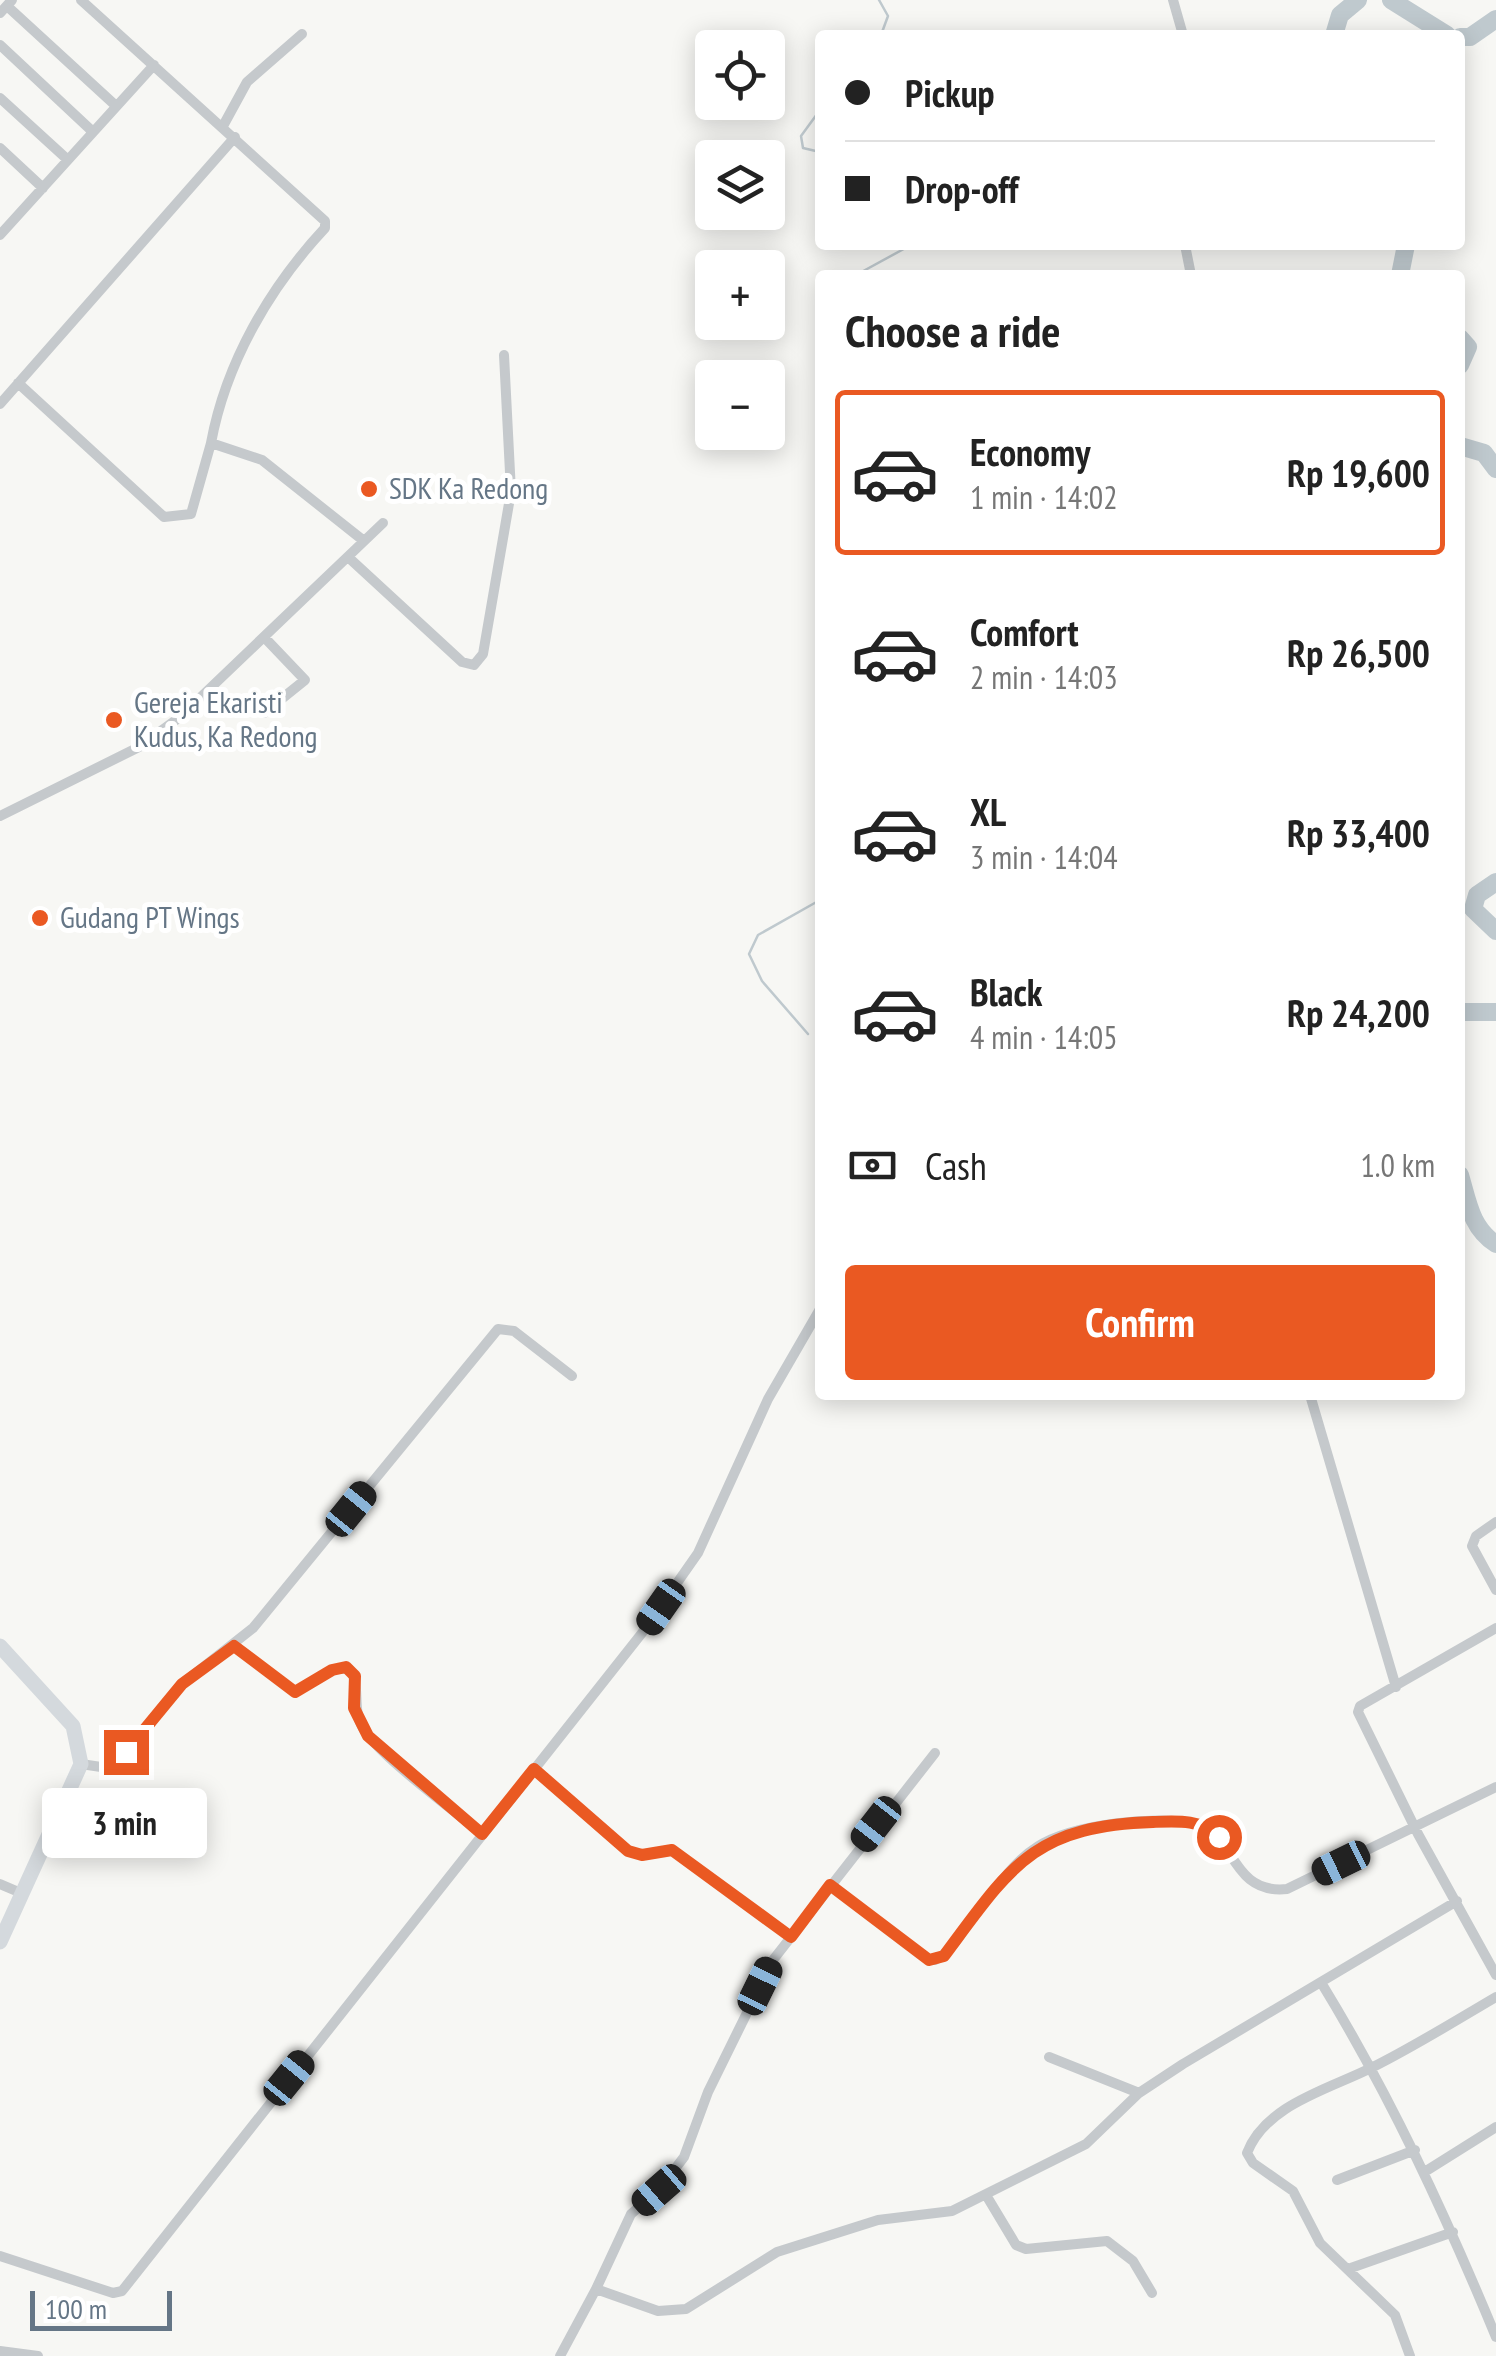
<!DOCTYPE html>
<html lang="en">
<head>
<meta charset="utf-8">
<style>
	:root { --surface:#fff; --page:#f6f6f6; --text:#222; --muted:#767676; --line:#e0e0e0; --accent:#ea5922 }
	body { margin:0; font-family:"PT Sans Narrow",sans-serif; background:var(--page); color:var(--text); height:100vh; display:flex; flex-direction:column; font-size:38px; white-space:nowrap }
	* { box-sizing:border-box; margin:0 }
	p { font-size:32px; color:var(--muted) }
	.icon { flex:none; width:55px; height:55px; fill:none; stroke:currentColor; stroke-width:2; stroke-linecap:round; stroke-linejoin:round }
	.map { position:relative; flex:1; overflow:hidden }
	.side { position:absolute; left:815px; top:270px; width:650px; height:1130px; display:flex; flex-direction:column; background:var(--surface); border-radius:10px; box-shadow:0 5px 25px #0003 }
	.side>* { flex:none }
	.hud { position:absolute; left:815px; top:30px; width:650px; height:220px; border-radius:10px; box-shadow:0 5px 25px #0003; display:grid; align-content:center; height:220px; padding:0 30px; background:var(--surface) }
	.controls { position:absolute; left:695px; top:30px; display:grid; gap:20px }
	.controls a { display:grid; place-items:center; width:90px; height:90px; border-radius:10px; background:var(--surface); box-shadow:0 5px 25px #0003; font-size:50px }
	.scale { position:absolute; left:30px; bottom:25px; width:142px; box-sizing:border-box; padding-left:10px; border:5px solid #657686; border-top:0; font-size:28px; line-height:35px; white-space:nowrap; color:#657686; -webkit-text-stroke:8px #fff; paint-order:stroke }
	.end { position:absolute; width:45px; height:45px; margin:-22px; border:12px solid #ea5922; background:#fff; box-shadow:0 0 0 5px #fff }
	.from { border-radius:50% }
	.bubble { position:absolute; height:70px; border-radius:10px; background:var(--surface); box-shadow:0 5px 25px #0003; font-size:32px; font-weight:700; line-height:70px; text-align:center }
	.car { position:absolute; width:30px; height:60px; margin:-30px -15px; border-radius:12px; box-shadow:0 0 8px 2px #0007; background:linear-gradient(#222 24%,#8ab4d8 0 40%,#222 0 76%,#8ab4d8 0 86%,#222 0) }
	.hud b { display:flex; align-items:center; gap:35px; height:95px; font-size:38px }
	.hud b+b { border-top:2px solid var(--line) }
	.hud i { width:25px; height:25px; background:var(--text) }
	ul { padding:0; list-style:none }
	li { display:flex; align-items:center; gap:30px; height:165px; margin:0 20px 15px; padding:0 10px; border:5px solid transparent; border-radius:10px }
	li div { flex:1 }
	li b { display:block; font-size:38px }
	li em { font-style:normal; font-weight:700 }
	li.on { border-color:var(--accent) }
	li>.icon { width:90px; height:90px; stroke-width:1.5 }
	h2 { padding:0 30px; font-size:45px; line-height:120px }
	.pay { display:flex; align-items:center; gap:25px; height:110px; padding:0 30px; font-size:38px }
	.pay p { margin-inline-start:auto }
	.cta { display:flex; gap:20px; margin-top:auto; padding:20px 30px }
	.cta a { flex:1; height:115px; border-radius:10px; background:var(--accent); color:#fff; font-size:40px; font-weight:700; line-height:115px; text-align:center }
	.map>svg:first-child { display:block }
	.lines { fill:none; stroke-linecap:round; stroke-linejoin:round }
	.stream { stroke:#bfc9ce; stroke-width:2.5 }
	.river { stroke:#bfc9ce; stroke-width:18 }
	.minor { stroke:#c5c9cc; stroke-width:10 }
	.trunk { stroke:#d4d9dd; stroke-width:15 }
	.route { stroke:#ea5922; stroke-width:12 }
	.poi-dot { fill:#ea5922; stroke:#fff; stroke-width:4 }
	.labels { text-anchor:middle; stroke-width:10; stroke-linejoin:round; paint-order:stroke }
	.poi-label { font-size:30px; fill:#657686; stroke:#fff; text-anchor:start }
</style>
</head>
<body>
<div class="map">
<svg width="1496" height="2356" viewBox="0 0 1496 2356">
	<rect width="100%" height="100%" fill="#f7f7f4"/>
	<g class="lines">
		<!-- stream -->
		<path class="stream" d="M879 0 888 16 881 35
			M820 110 801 136 803 148 820 152
			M856 275 911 245
			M808 1034 762 981 749 954 758 935 820 900"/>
		<!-- river -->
		<path class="river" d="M1391 0 1447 35
			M1334 35 1340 15 1358 0
			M1460 37H1470L1496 19
			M1400 275 1406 245
			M1460 338 1468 347 1460 365
			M1460 446 1484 453 1496 469
			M1496 882 1477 895 1473 909 1496 931
			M1460 1012H1496
			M1460 1175C1468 1202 1471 1228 1496 1244"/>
		<!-- minor -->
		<path class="minor" d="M81 0 325 221V228C270 287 226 362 211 443L262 460 364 541
			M1173 0 1183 35
			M7 6 115 105
			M0 13 12 0
			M0 45 92 131
			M0 98 68 160
			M223 126 247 82 302 34
			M0 148 43 188
			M0 235 154 65
			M1185 245 1191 275
			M18 383 164 517 191 514 211 443
			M0 404 235 137
			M348 557 462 662 474 665 483 654 511 492 504 355
			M264 637 305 680 264 713
			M0 816 139 747 180 717 383 523
			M1310 1395 1396 1687
			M1496 1522 1476 1536 1472 1546 1496 1590
			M1496 1628 1360 1706 1358 1712 1418 1834 1496 1975
			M234 1646 295 1692 335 1669H349C362 1684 351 1709 363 1728 379 1756 454 1810 482 1834
			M81 1764 101 1767 119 1760 182 1684 253 1628 498 1329 514 1331 572 1376
			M534 1769 628 1851 642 1855 672 1850 791 1937
			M0 1884 21 1893
			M830 1885 929 1960H935C954 1951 966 1924 980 1908 997 1888 1014 1861 1037 1847 1072 1824 1161 1814 1201 1825 1233 1833 1231 1895 1287 1889L1496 1787
			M1322 1984C1391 2097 1445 2214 1496 2337
			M1049 2057 1139 2093
			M1426 2171 1496 2127
			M1337 2180 1415 2150
			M986 2195 1016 2245 1026 2249 1107 2241 1133 2261 1152 2293
			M0 2256 113 2293 122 2291 642 1633 698 1553 768 1399 820 1309
			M1348 2269 1453 2232
			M596 2289 631 2214 659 2190 684 2157 708 2092 773 1960 935 1753
			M0 2351 38 2356
			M560 2356 596 2289 658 2311 686 2309 777 2252 878 2220 952 2211 1086 2144 1139 2093 1183 2064 1457 1901
			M1410 2356 1395 2315 1320 2243 1293 2191 1253 2163 1247 2153C1266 2104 1330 2089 1373 2067 1415 2046 1455 2021 1496 1997"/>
		<!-- trunk -->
		<path class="trunk" d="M0 1646 73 1726 81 1764 0 1942"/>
	</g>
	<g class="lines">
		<!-- route -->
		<path class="route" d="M126 1752 182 1684 234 1646 295 1692 332 1670 346 1667 355 1676 354 1708 368 1736 482 1834 534 1769 628 1851 642 1855 672 1850 791 1937 830 1885 929 1960 944 1956C1011 1866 1033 1826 1153 1822 1176 1821 1203 1819 1219 1837"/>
	</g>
	<!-- markers -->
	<g class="poi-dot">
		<circle cx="369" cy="489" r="10"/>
		<circle cx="114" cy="720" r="10"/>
		<circle cx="40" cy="918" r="10"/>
	</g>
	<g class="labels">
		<!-- poi labels -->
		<g class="poi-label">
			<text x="389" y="499">SDK Ka Redong</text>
			<text x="134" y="713">Gereja Ekaristi<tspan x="134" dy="34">Kudus, Ka Redong</tspan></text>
			<text x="60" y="928">Gudang PT Wings</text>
		</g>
	</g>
</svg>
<div class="controls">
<a><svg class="icon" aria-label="locate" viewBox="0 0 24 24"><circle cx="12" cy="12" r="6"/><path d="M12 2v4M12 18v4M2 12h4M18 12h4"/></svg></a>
<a><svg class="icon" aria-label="layers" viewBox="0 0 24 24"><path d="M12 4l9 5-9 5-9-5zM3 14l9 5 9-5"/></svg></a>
<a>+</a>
<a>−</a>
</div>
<div class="scale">100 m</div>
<i class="end from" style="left:1219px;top:1837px"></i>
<i class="end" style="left:126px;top:1752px"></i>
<div class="bubble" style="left:42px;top:1788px;width:165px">3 min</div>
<i class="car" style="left:351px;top:1509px;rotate:39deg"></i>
<i class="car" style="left:661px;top:1607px;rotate:215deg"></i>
<i class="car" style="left:876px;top:1824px;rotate:218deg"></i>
<i class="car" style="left:1341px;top:1863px;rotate:244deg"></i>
<i class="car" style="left:760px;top:1986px;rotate:26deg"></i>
<i class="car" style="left:289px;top:2078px;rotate:39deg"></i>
<i class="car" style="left:659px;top:2190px;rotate:229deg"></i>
<div class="hud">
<b><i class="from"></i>Pickup</b>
<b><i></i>Drop-off</b>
</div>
<section class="side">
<h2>Choose a ride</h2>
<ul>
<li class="on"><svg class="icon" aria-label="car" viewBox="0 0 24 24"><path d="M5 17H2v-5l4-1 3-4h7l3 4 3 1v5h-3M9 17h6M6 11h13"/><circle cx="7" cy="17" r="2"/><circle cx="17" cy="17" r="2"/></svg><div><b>Economy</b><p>1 min · 14:02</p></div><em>Rp 19,600</em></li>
<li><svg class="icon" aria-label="car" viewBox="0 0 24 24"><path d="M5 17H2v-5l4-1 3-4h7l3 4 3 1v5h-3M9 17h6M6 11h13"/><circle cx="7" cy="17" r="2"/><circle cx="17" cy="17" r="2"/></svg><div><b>Comfort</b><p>2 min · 14:03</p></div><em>Rp 26,500</em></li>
<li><svg class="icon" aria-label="car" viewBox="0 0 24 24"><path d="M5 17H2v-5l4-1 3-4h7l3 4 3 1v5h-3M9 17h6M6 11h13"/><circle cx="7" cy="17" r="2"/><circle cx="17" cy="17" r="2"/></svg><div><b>XL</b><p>3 min · 14:04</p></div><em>Rp 33,400</em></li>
<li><svg class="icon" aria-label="car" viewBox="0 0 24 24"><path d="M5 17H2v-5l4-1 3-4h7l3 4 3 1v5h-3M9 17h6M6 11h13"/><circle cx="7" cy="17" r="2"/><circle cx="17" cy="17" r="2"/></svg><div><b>Black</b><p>4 min · 14:05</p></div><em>Rp 24,200</em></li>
</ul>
<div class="pay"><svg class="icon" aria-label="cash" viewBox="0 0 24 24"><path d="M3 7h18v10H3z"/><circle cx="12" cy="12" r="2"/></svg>Cash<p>1.0 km</p></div>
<div class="cta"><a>Confirm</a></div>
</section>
</div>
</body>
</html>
